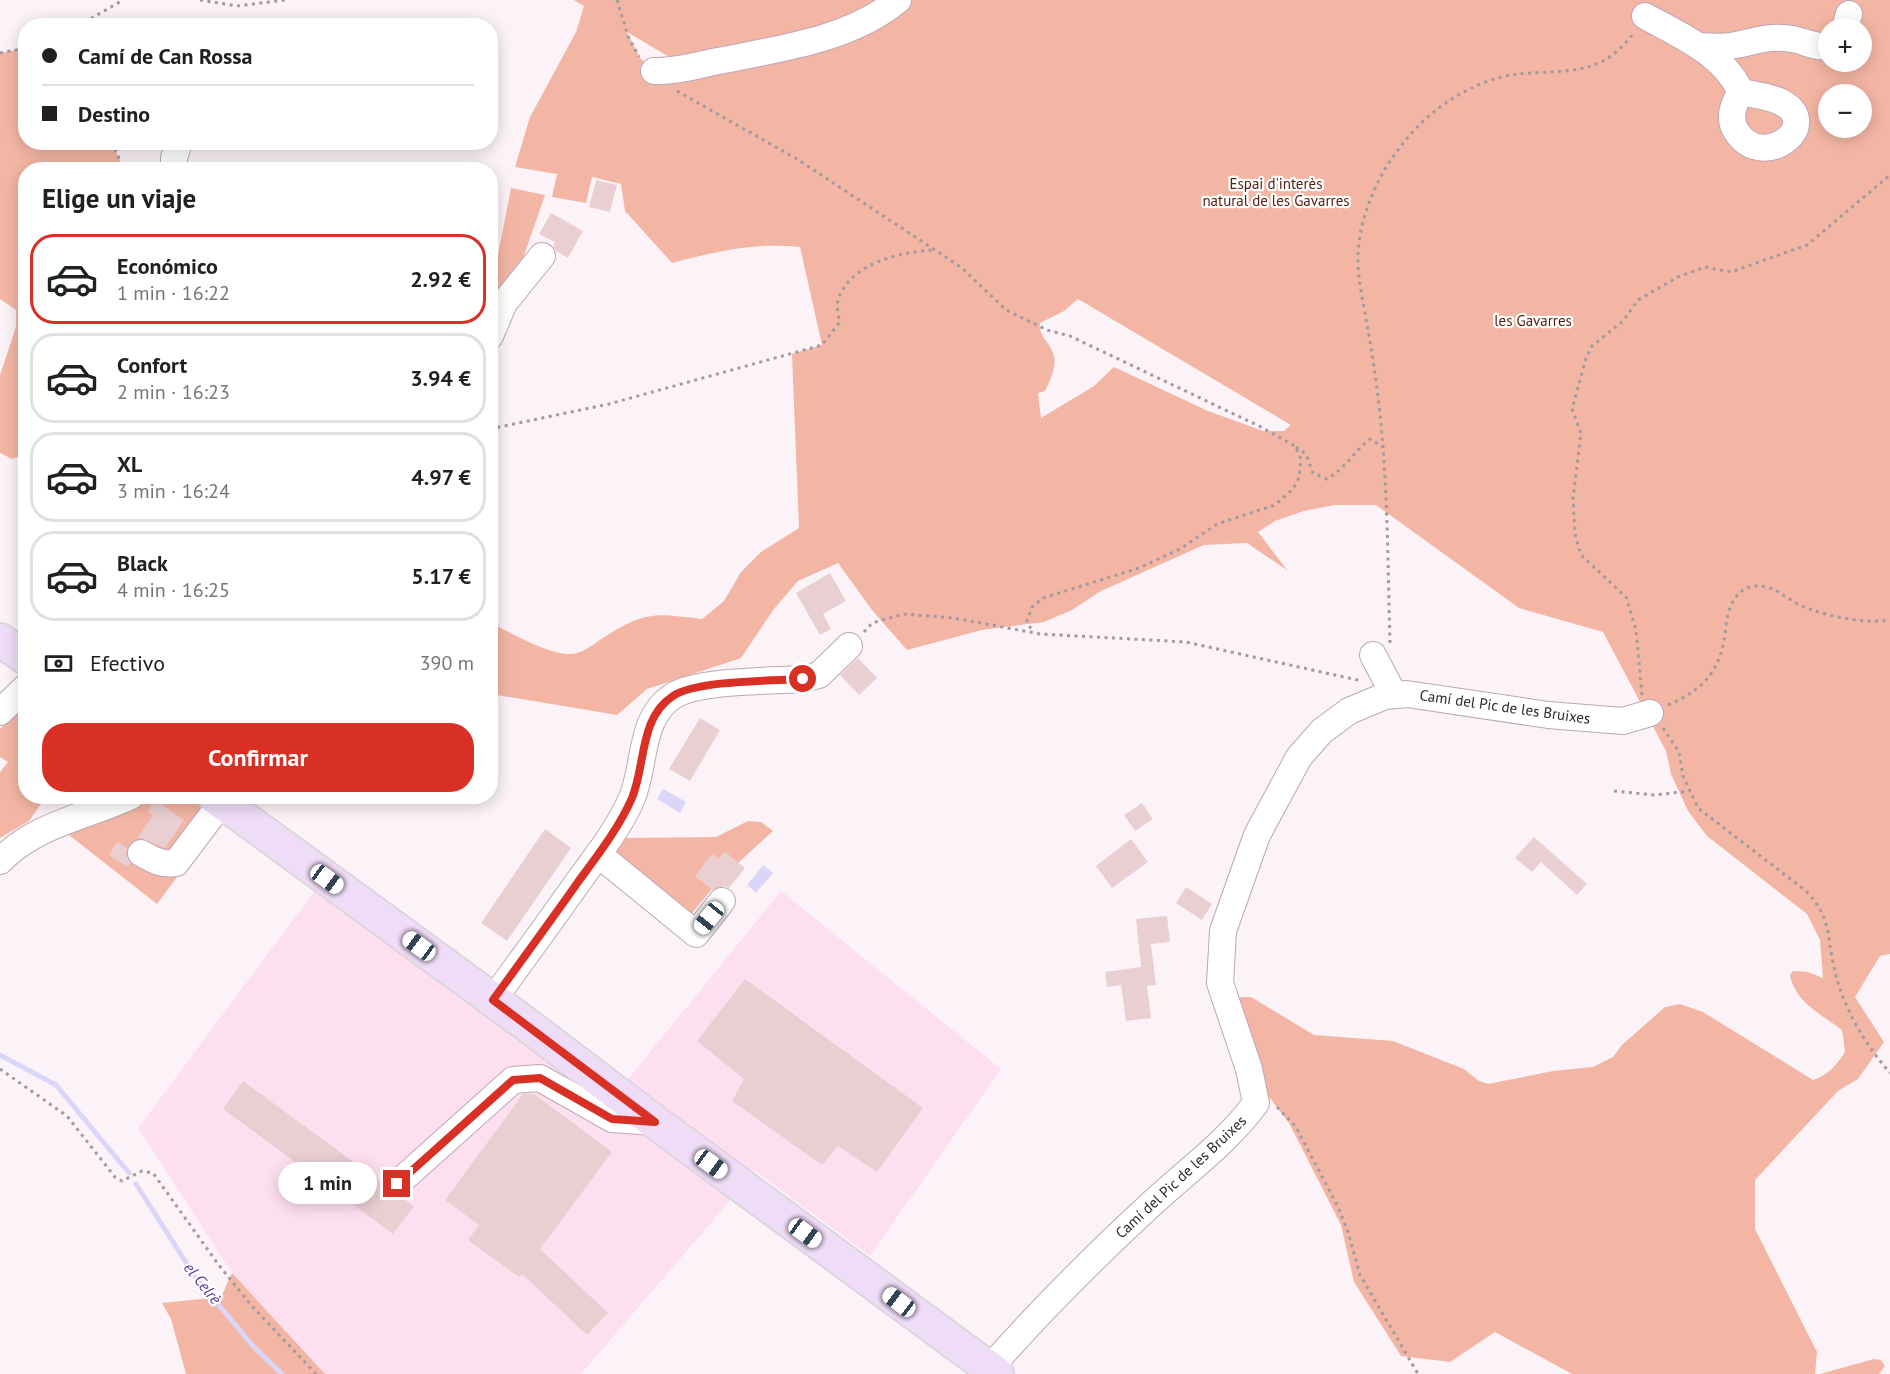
<!DOCTYPE html>
<html lang="es">
<head>
<meta charset="utf-8">
<style>
	:root { --surface:#fff; --page:#f6f6f6; --text:#202124; --muted:#757577; --line:#e0e0e0; --accent:#d93025 }
	body { margin:0; font-family:"PT Sans",sans-serif; background:var(--page); color:var(--text); height:100vh; display:flex; flex-direction:column; font-size:22px; white-space:nowrap }
	* { box-sizing:border-box; margin:0 }
	p { font-size:20px; color:var(--muted) }
	.icon { flex:none; width:33px; height:33px; fill:none; stroke:currentColor; stroke-width:2; stroke-linecap:round; stroke-linejoin:round }
	.map { position:relative; flex:1; overflow:hidden }
	.details { position:absolute; left:18px; top:162px; width:480px; height:642px; display:flex; flex-direction:column; background:var(--surface); border-radius:24px; box-shadow:0 3px 15px #0003 }
	.details>* { flex:none }
	.hud { position:absolute; left:18px; top:18px; width:480px; height:132px; border-radius:24px; box-shadow:0 3px 15px #0003; display:grid; align-content:center; height:132px; padding:0 24px; background:var(--surface) }
	.fabs { position:absolute; left:1818px; top:18px; display:grid; gap:12px }
	.fabs a { display:grid; place-items:center; width:54px; height:54px; border-radius:50%; background:var(--surface); box-shadow:0 3px 15px #0003; font-size:30px }
	.end { position:absolute; width:27px; height:27px; margin:-14px; border:8px solid #d93025; background:#fff; box-shadow:0 0 0 3px #fff }
	.from { border-radius:50% }
	.bubble { position:absolute; height:42px; border-radius:21px; background:var(--surface); box-shadow:0 3px 15px #0003; font-size:20px; font-weight:600; line-height:42px; text-align:center }
	.car { position:absolute; width:18px; height:36px; margin:-18px -9px; border-radius:8px; box-shadow:0 0 4px 2px #0007; background:linear-gradient(#fff 24%,#345 0 40%,#fff 0 76%,#345 0 86%,#fff 0) }
	.hud b { display:flex; align-items:center; gap:21px; height:57px; font-size:22px }
	.hud b+b { border-top:2px solid var(--line) }
	.hud i { width:15px; height:15px; background:var(--text) }
	ul { padding:0; list-style:none }
	li { display:flex; align-items:center; gap:18px; height:90px; margin:0 12px 9px; padding:0 12px; border:3px solid var(--line); border-radius:24px }
	li div { flex:1 }
	li b { display:block; font-size:22px }
	li em { font-style:normal; font-weight:600 }
	li.selected { border-color:var(--accent) }
	li>.icon { width:54px; height:54px; stroke-width:1.5 }
	h2 { padding:0 24px; font-size:27px; line-height:72px }
	.pay { display:flex; align-items:center; gap:15px; height:66px; padding:0 24px; font-size:22px }
	.pay p { margin-inline-start:auto }
	.cta { display:flex; gap:12px; margin-top:auto; padding:12px 24px }
	.cta a { flex:1; height:69px; border-radius:24px; background:var(--accent); color:#fff; font-size:24px; font-weight:600; line-height:69px; text-align:center }
	.map>svg:first-child { display:block }
	.built { fill:#fedff0 }
	.green { fill:#f4b6a4; fill-rule:evenodd }
	.water { fill:#dad6f8 }
	.lines { fill:none; stroke-linecap:round; stroke-linejoin:round }
	.stream { stroke:#dad6f8; stroke-width:5 }
	.building { fill:#eacfd2 }
	.minor-casing { stroke:#bda7b3; stroke-width:28 }
	.major-casing { stroke:#d5d4d5; stroke-width:36 }
	.path { stroke:#a2999e; stroke-width:3; stroke-dasharray:3 4.5; stroke-linecap:butt }
	.minor { stroke:#fff; stroke-width:26 }
	.major { stroke:#efdcf7; stroke-width:33 }
	.route { stroke:#d93025; stroke-width:8 }
	.labels { text-anchor:middle; stroke-width:4.5; stroke-linejoin:round; paint-order:stroke }
	.park-label { font-size:15px; fill:#541c0b; stroke:#fff }
	.street-label { font-size:15px; fill:#2f262b; stroke:#fff }
	.water-label { font-size:16px; font-style:italic; fill:#553d9b; stroke:#fff }
</style>
</head>
<body>
<div class="map">
<svg width="1890" height="1374" viewBox="0 0 1890 1374">
	<rect width="100%" height="100%" fill="#fcf3f8"/>
	<!-- built -->
	<path class="built" d="M318 887 624 1084 781 891 1001 1069 870 1256 754 1170 735 1195 581 1374H325L232 1273 138 1128Z"/>
	<!-- green -->
	<path class="green" d="M574 0H1890V954L1880 956 1855 997 1884 1042 1858 1079 1838 1091 1755 1180V1229L1817 1352 1815 1374H1572L1495 1332 1450 1362 1401 1356 1354 1282 1341 1225 1289 1123 1259 1084 1234 1011 1239 997H1251L1314 1035 1393 1041 1464 1069 1479 1081 1488 1084 1553 1071 1593 1067 1613 1057 1622 1045 1665 1007 1680 1004 1703 1012 1813 1080C1829 1075 1836 1065 1845 1052L1842 1030C1821 1014 1795 1002 1790 975L1793 971 1808 972 1823 978 1820 940 1807 914 1707 836 1688 811 1671 774 1666 751 1603 632 1519 608 1376 505H1335L1304 511 1275 521 1258 532 1287 570 1247 543 1204 545 1101 591 1072 610 1044 622 982 630 907 650 872 610 838 563 798 581 774 609 741 658 647 689 617 715 491 694 490 622C508 632 558 660 577 653 588 650 599 640 609 634 648 610 659 614 702 619L724 601 741 572 761 552 799 528 792 354 822 345 800 247C757 242 713 252 672 263L625 211 621 184 592 177 586 203 552 197 557 174 515 167 530 117 576 32 584 6ZM1828 28H1862V62H1828ZM627 32 686 67 654 71 640 58ZM1828 94H1862V128H1828ZM1078 299 1291 425 1284 431H1263L1208 411 1114 367 1094 386 1041 418 1038 393 1045 391C1050 381 1058 365 1053 353 1049 342 1038 335 1040 323L1064 311Z
		M25 48 26 142 112 143 124 169 26 170V447L18 457 12 459 0 453V375L16 327V310L0 299V53Z
		M511 188 545 195 518 273 493 303 491 302V291Z
		M25 703 26 796 46 797 29 821 0 838V772L8 762 0 757V729Z
		M131 797H194L209 807 194 854 157 904 55 824Z
		M748 821 761 822 773 831 738 863 725 852 719 859 695 876 712 889 688 918 611 854 623 838 716 837Z
		M232 1273 325 1374H186L171 1319 162 1303 221 1297Z
		M1874 1359 1881 1360 1885 1366 1879 1374H1820Z"/>
	<!-- water -->
	<path class="water" d="M663 789 686 802 680 813 657 799Z
		M763 865 773 873 756 893 747 885Z"/>
	<g class="lines">
		<!-- stream -->
		<path class="stream" d="M0 1055 56 1085 129 1173
			M136 1184 196 1278 253 1346 282 1374"/>
	</g>
	<!-- building -->
	<path class="building" d="M596 180 617 185 610 212 589 207Z
		M551 213 583 231 568 258 556 251 553 246 555 242 539 234Z
		M830 573 846 601 823 614 831 629 820 635 796 593Z
		M858 658 877 678 859 695 840 675Z
		M700 718 720 730 690 781 669 769Z
		M155 800 184 820 165 848 138 837 153 815 148 811Z
		M1142 803 1153 819 1135 831 1124 815Z
		M545 829 571 848 507 941 481 923Z
		M1534 837 1587 884 1577 895 1541 862 1532 872 1515 858Z
		M1131 839 1148 862 1112 888 1096 866Z
		M117 842 127 848 126 854 130 863 128 867 109 855Z
		M725 852 745 868 729 888 724 886 713 890 695 876 712 854 719 859Z
		M1186 887 1212 904 1202 920 1176 903Z
		M1167 916 1170 942 1151 944 1156 985 1147 986 1151 1018 1126 1021 1121 985 1107 987 1105 972 1141 967 1136 919Z
		M745 979 923 1108 877 1172 838 1146 822 1165 732 1101 744 1079 697 1041Z
		M243 1081 382 1183 386 1194 393 1198H402L414 1206 393 1234 223 1109Z
		M523 1094H534L612 1152 540 1249 608 1313 587 1335 522 1274 519 1277 468 1240 479 1225 445 1200Z"/>
	<g class="lines">
		<defs>
			<path id="minor" d="M1645 16C1681 36 1723 53 1741 92
				M1845 28 1849 14
				M1699 46C1712 47 1724 48 1736 45 1756 41 1772 35 1792 39 1805 41 1815 48 1828 46
				M654 71C676 72 698 65 718 61 778 49 850 40 898 0
				M1741 92C1754 95 1769 96 1781 102 1825 125 1762 173 1736 131 1728 118 1733 104 1741 92Z
				M174 170V158L179 142
				M490 336 504 303 542 256
				M1373 655 1394 695
				M0 712 26 687
				M141 853C153 860 162 865 176 863L222 802
				M598 854 696 934 722 901
				M0 861C36 824 86 817 131 796
				M493 1000C521 961 550 922 578 882 597 856 619 828 632 798 646 764 639 718 673 696 698 680 772 681 803 679L819 675 849 646
				M397 1184 513 1080 540 1078 612 1119 655 1122
				M989 1369C1039 1312 1092 1259 1147 1208 1184 1173 1226 1144 1256 1103L1249 1069 1220 983 1223 931 1257 835 1299 757 1322 731 1349 711 1385 696 1407 694 1548 715 1623 721 1650 713"/>
			<path id="major" d="M0 640 26 658
				M214 796 530 1027 655 1122 997 1374"/>
		</defs>
		<!-- minor casing -->
		<use href="#minor" class="minor-casing"/>
		<!-- major casing -->
		<use href="#major" class="major-casing"/>
		<!-- path -->
		<path class="path" d="M200 0 237 6 285 0
			M617 0 628 36 639 57
			M78 26 123 0
			M0 53 26 48
			M677 91 797 159 935 250 962 268 1006 310 1047 330 1070 336 1259 426 1295 446 1301 459 1299 478 1293 489 1275 505 1217 524 1180 549 1139 568 1043 598 1032 607 1027 621 1032 631
			M112 142 124 170
			M490 429 609 404 822 345 839 323C839 316 836 307 838 300 850 263 900 252 933 250
			M1296 447 1306 454 1313 473 1327 479C1347 467 1352 454 1370 439L1383 447
			M864 632 872 623 904 614 954 618 1040 634 1186 642 1362 681
			M1390 643C1388 578 1388 512 1383 447 1380 409 1375 369 1368 330 1364 305 1357 279 1358 254 1361 193 1403 128 1455 97 1473 86 1497 76 1518 74 1545 71 1578 74 1603 61 1615 55 1625 44 1633 34
			M1642 695 1636 630 1626 597 1581 555 1575 534 1573 498 1581 433 1572 409 1586 358 1592 346 1623 321 1638 300 1678 277 1705 267 1731 272 1807 245 1890 175
			M1668 705C1707 688 1722 668 1726 626 1729 596 1746 576 1777 591 1787 597 1797 605 1809 609 1833 617 1865 624 1890 620
			M1663 728 1679 752 1683 776 1698 808 1806 891C1832 919 1826 933 1834 967 1842 1006 1864 1043 1890 1073
			M1614 791 1654 795 1690 791
			M0 1069 67 1116 115 1177 122 1181 142 1171 153 1173 218 1264 251 1305 316 1374
			M1277 1107 1296 1127 1338 1207 1348 1232 1360 1275 1418 1374"/>
		<!-- minor -->
		<use href="#minor" class="minor"/>
		<!-- major -->
		<use href="#major" class="major"/>
	</g>
	<g class="lines">
		<!-- route -->
		<path class="route" d="M397 1184 513 1080 540 1078 612 1119 655 1122 493 1000C521 961 550 922 578 882 597 856 619 828 632 798 646 764 639 718 673 696 697 680 772 681 803 679"/>
	</g>
	<g class="labels">
		<!-- park labels -->
		<g class="park-label">
			<text x="1276" y="189">Espai d'interès<tspan x="1276" dy="17">natural de les Gavarres</tspan></text>
			<text x="1533" y="326">les Gavarres</text>
		</g>
		<!-- street labels -->
		<g class="street-label">
			<text transform="translate(1505 707) rotate(8)" y="5">Camí del Pic de les Bruixes</text>
			<text transform="translate(1181 1177) rotate(-43)" y="5">Camí del Pic de les Bruixes</text>
		</g>
		<!-- water labels -->
		<g class="water-label">
			<text transform="translate(203 1283) rotate(51)" y="6">el Celrè</text>
		</g>
	</g>
</svg>
<div class="fabs">
<a>+</a>
<a>−</a>
</div>
<i class="end from" style="left:803px;top:679px"></i>
<i class="end" style="left:397px;top:1184px"></i>
<div class="bubble" style="left:278px;top:1162px;width:99px">1 min</div>
<i class="car" style="left:327px;top:879px;rotate:126deg"></i>
<i class="car" style="left:709px;top:918px;rotate:219deg"></i>
<i class="car" style="left:419px;top:946px;rotate:306deg"></i>
<i class="car" style="left:711px;top:1164px;rotate:126deg"></i>
<i class="car" style="left:805px;top:1233px;rotate:126deg"></i>
<i class="car" style="left:899px;top:1302px;rotate:307deg"></i>
<div class="hud">
<b><i class="from"></i>Camí de Can Rossa</b>
<b><i></i>Destino</b>
</div>
<section class="details">
<h2>Elige un viaje</h2>
<ul>
<li class="selected"><svg class="icon" aria-label="car" viewBox="0 0 24 24"><path d="M5 17H2v-5l4-1 3-4h7l3 4 3 1v5h-3M9 17h6M6 11h13"/><circle cx="7" cy="17" r="2"/><circle cx="17" cy="17" r="2"/></svg><div><b>Económico</b><p>1 min · 16:22</p></div><em>2.92 €</em></li>
<li><svg class="icon" aria-label="car" viewBox="0 0 24 24"><path d="M5 17H2v-5l4-1 3-4h7l3 4 3 1v5h-3M9 17h6M6 11h13"/><circle cx="7" cy="17" r="2"/><circle cx="17" cy="17" r="2"/></svg><div><b>Confort</b><p>2 min · 16:23</p></div><em>3.94 €</em></li>
<li><svg class="icon" aria-label="car" viewBox="0 0 24 24"><path d="M5 17H2v-5l4-1 3-4h7l3 4 3 1v5h-3M9 17h6M6 11h13"/><circle cx="7" cy="17" r="2"/><circle cx="17" cy="17" r="2"/></svg><div><b>XL</b><p>3 min · 16:24</p></div><em>4.97 €</em></li>
<li><svg class="icon" aria-label="car" viewBox="0 0 24 24"><path d="M5 17H2v-5l4-1 3-4h7l3 4 3 1v5h-3M9 17h6M6 11h13"/><circle cx="7" cy="17" r="2"/><circle cx="17" cy="17" r="2"/></svg><div><b>Black</b><p>4 min · 16:25</p></div><em>5.17 €</em></li>
</ul>
<div class="pay"><svg class="icon" aria-label="cash" viewBox="0 0 24 24"><path d="M3 7h18v10H3z"/><circle cx="12" cy="12" r="2"/></svg>Efectivo<p>390 m</p></div>
<div class="cta"><a>Confirmar</a></div>
</section>
</div>
</body>
</html>
